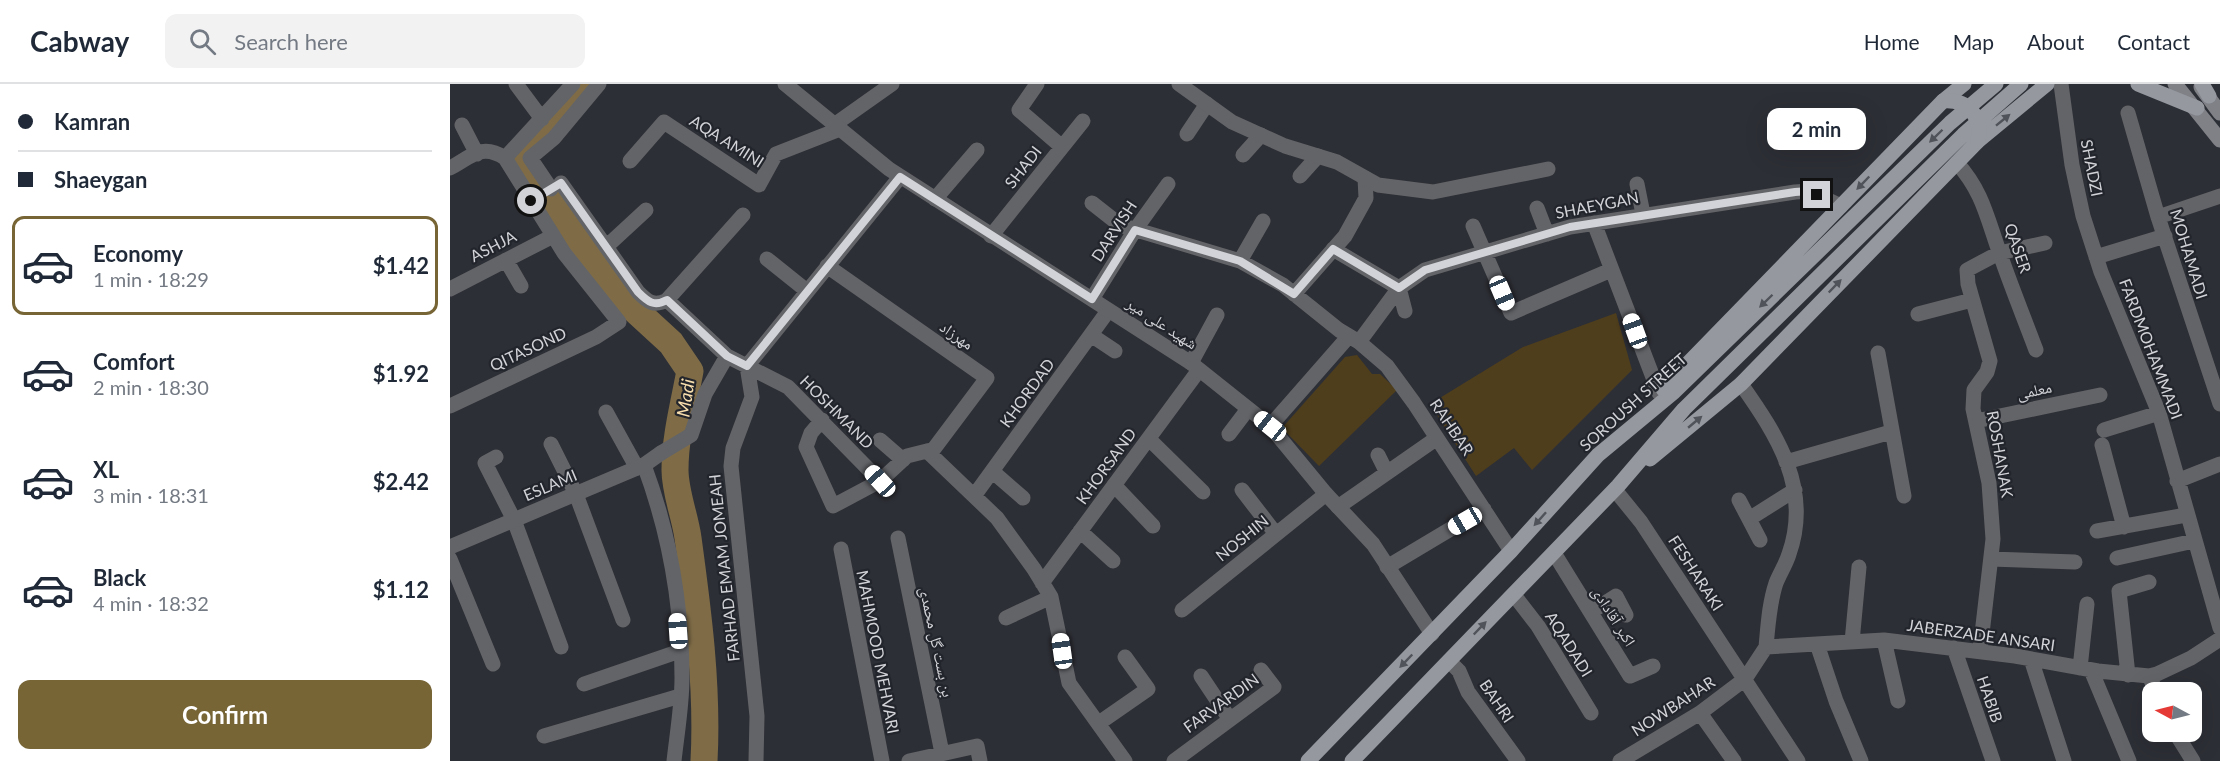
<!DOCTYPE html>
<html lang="en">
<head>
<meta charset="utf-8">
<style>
	:root { --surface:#fff; --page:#f2f2f3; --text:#1f2937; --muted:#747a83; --line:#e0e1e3; --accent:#776536 }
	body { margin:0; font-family:Lato,"Noto Naskh Arabic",sans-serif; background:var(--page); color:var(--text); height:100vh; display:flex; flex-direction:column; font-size:22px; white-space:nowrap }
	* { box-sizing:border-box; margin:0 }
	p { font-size:20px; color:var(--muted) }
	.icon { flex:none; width:33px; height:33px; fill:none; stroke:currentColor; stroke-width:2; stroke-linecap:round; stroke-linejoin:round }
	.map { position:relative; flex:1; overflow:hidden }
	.panel { display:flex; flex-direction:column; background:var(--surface); width:450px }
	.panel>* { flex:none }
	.guide { display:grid; align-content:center; height:132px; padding:0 18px; background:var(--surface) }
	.needle { width:39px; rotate:277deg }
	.fabs { position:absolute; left:1692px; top:598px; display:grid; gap:12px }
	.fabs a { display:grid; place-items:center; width:60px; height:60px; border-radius:12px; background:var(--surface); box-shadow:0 6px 24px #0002; font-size:30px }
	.end { position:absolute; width:27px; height:27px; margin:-14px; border:8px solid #d1d3d8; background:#111; box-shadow:0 0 0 3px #111 }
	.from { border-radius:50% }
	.bubble { position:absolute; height:42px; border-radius:12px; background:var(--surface); box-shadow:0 6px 24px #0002; font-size:20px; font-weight:700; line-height:42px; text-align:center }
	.car { position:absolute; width:18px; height:36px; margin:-18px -9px; border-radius:8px; box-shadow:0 0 4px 2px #0007; background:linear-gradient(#fff 24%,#345 0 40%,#fff 0 76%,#345 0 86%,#fff 0) }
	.guide b { display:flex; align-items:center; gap:21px; height:57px; font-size:22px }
	.guide b+b { border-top:2px solid var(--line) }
	.guide i { width:15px; height:15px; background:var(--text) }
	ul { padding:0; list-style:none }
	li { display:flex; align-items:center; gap:18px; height:99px; margin:0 12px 9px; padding:0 6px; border:3px solid transparent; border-radius:12px }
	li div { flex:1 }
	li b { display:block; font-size:22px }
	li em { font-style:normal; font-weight:700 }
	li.on { border-color:var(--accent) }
	li>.icon { width:54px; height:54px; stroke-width:1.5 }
	.primary-button { display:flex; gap:12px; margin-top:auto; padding:12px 18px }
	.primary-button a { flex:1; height:69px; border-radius:12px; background:var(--accent); color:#fff; font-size:24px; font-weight:700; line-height:69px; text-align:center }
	header { display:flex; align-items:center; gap:36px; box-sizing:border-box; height:84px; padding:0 30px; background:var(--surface); border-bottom:2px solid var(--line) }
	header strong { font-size:28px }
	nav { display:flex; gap:33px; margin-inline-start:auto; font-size:21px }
	.search { width:420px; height:54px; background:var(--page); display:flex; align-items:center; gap:15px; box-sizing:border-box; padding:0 21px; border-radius:12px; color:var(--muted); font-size:22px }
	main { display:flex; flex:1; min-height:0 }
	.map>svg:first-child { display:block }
	.green { fill:#4f3e1c }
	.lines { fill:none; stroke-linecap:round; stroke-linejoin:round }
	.river { stroke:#7f6c47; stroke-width:27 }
	.minor { stroke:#636468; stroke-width:15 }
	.tertiary { stroke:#636468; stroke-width:15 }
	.secondary { stroke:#7f8187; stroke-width:15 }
	.primary { stroke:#95989f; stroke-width:15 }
	.primary-bridge { stroke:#95989f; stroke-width:15 }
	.oneway { fill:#51535a }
	.route { stroke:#d1d3d8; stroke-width:8 }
	.labels { text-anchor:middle; stroke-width:4.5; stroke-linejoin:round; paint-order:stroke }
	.street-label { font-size:16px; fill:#d1d3d8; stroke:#23252c }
	.water-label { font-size:18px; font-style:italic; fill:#fae0af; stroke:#23252c }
</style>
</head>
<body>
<header>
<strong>Cabway</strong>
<div class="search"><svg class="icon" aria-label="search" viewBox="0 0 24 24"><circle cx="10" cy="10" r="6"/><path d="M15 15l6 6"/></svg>Search here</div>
<nav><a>Home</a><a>Map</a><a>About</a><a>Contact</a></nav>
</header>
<main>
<section class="panel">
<div class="guide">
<b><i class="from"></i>Kamran</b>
<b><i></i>Shaeygan</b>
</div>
<ul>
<li class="on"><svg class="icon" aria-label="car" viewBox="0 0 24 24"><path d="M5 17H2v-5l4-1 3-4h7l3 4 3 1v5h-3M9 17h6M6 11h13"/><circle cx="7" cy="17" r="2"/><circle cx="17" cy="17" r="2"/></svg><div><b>Economy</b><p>1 min · 18:29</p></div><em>$1.42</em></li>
<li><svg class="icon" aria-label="car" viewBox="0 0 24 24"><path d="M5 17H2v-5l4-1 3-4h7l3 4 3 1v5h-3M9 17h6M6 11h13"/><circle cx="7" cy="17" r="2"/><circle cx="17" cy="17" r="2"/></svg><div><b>Comfort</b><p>2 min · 18:30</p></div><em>$1.92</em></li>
<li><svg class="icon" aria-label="car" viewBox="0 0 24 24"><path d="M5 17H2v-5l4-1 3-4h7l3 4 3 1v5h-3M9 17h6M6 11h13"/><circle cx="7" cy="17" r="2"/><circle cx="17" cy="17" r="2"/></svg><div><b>XL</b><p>3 min · 18:31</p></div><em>$2.42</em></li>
<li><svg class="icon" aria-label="car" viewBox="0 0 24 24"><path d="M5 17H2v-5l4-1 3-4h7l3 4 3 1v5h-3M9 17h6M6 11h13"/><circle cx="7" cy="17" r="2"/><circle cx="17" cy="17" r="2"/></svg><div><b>Black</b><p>4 min · 18:32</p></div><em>$1.12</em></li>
</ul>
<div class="primary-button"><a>Confirm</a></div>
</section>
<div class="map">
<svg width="1770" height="677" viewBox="0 0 1770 677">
	<rect width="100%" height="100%" fill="#2d2f36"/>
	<!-- green -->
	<path class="green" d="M1166 229 1182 286 1082 386 1064 364 1026 392 980 320 1073 263Z
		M907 271 922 290H930L947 306 869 382 832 344 895 273Z"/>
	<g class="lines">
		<!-- river -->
		<path class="river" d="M136 0 69 75 172 214 221 259 240 287C234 319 225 353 225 386 225 408 235 432 238 454 248 527 258 603 254 677"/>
		<!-- minor -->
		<path class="minor" d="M66 0 92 35
			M587 0 569 26 612 63
			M1611 0 1622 81 1633 132 1651 188 1709 329 1770 544
			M1678 29 1708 133 1770 320
			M12 41 27 70
			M384 41 442 0
			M737 50 757 20
			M793 71 811 51
			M55 74 123 0
			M180 77 214 38 309 101 326 70 390 45
			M1507 79C1533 108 1537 134 1550 170 1561 202 1574 234 1586 266
			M0 84C22 72 32 59 55 74L114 169 169 238 146 253 0 322
			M850 92 868 72
			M111 99 188 208C198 218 204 223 217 216L277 272 338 303 430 397 457 372 477 367 547 434 584 485 601 513 619 599 675 677
			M1187 100 1193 130
			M101 105 80 74 104 54 149 0
			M485 115 527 66
			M642 119 670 141 790 177 833 201 889 246 909 258 937 282 964 319 1061 467
			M1087 124 1097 150
			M1708 133 1770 112
			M1144 139 1209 309
			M1023 142 1061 229 1161 186
			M541 152 633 37
			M157 162 196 126
			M883 165 949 204 955 227
			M1646 173 1715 152
			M317 175 357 207
			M56 176 71 202
			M790 177 813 137
			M377 182 537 294 483 366 477 367
			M0 205 103 152
			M844 210 895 152 916 114 915 94
			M642 215 685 146 718 100
			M217 216 293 131
			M1468 230 1522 216
			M641 251 665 267
			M909 258 949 204 975 186 1120 143 1345 108 1359 107 1391 122
			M1428 269 1454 412
			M741 279 767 231
			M1291 300C1327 351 1362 405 1339 470 1336 480 1330 489 1326 499 1319 520 1318 542 1316 563
			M156 328 187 384
			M372 336 361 349 356 363 383 422 430 397
			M1526 337 1650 311
			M820 342 899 252
			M1654 346 1709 329
			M779 350 798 325
			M699 355 753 408
			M430 356 453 376
			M101 360 126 410 173 536
			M1652 361 1674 443
			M211 369 241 351 255 310 277 272
			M928 371 937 389
			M46 373 35 379 64 436 111 563
			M1336 378 1441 348
			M194 381C219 448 232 522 232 594 232 621 227 650 224 677
			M542 387 573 414
			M1727 397 1770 380
			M664 401 703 442
			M792 406 826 450
			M1165 406 1191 438 1348 677
			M524 412 658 227
			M1289 416 1310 456
			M888 423 987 354
			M1299 435 1345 406
			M630 447 663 477
			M1647 447 1736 431
			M448 454 492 669
			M391 465 432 677
			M1104 469 1180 592 1203 582
			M1667 474 1744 457
			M0 475 43 580
			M1541 475 1625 478
			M937 483 1034 425
			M592 499 749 286
			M1064 511 1088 542 1141 629
			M732 526 876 410
			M1141 528 1166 512 1176 531
			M556 534 601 513
			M1434 556 1448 617
			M1402 558 1409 483
			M1367 560 1386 617 1411 677
			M1504 564 1543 677
			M1530 567 1543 455 1539 399 1523 325 1524 306 1537 288 1540 277 1518 200 1517 186 1549 169 1595 159
			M1581 575 1614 677
			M999 577 1009 587 1018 608 1068 677
			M1630 584 1637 520
			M1641 586 1679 677
			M1678 591 1669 507 1699 498
			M751 592 779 634
			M1699 592 1707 609
			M134 600 230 567
			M1250 629 1284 677
			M649 639 698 605 675 573
			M1725 648 1743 677
			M94 652 230 612
			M306 677 307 632 281 382 283 364 302 313 297 282 450 93
			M459 677 527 662 530 677
			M724 677 824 603 811 586
			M1170 677 1250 629 1295 595 1316 563 1434 556 1565 572 1648 587 1699 592 1707 590 1741 574 1770 555"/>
		<!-- tertiary -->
		<path class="tertiary" d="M335 0 439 85 741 279 820 342 876 410 923 460 982 550
			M729 0 782 38 835 62 887 78 928 101 983 108 1098 85
			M0 463 194 381 211 369"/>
		<!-- secondary -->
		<path class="secondary" d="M1725 0 1770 56
			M1751 3 1770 29"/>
		<!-- primary -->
		<path class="primary" d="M1688 0 1747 24
			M1752 0 1759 12
			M1213 305 1493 17 1514 0
			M1200 375 1291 300 1528 57 1597 0
			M858 677 1061 467 1148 371 1224 308 1500 39 1546 0
			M902 677 1168 402 1234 325 1513 51 1571 0"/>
		<!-- primary-bridge -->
		<path class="primary-bridge" d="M1493 17C1518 15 1533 33 1528 57"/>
	</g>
	<!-- one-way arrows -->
	<defs><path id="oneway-solid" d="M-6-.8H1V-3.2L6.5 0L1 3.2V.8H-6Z" transform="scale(1.5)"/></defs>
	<g class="oneway">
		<use href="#oneway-solid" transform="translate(1553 36) rotate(-39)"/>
		<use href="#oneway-solid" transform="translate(1486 52) rotate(136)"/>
		<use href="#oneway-solid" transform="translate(1413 99) rotate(134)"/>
		<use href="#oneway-solid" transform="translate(1385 202) rotate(-46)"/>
		<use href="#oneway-solid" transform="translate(1316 217) rotate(136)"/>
		<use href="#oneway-solid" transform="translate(1245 338) rotate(-40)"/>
		<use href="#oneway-solid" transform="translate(1090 435) rotate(132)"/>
		<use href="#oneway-solid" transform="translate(1030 544) rotate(-46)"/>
		<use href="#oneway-solid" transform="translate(956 577) rotate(134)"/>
	</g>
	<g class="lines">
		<!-- route -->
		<path class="route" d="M81 117 111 99 188 208C198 218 204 223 217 216L277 272 297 282 450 93 642 215 685 146 790 177 844 210 883 165 949 204 975 186 1120 143 1345 108 1359 107 1367 111"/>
	</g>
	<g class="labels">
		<!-- street labels -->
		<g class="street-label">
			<text transform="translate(277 57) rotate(32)" y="6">AQA AMINI</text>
			<text transform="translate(573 83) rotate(-52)" y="6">SHADI</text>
			<text transform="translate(1642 84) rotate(79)" y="6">SHADZI</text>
			<text transform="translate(1147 121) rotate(-11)" y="6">SHAEYGAN</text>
			<text transform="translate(664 147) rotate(-57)" y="6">DARVISH</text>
			<text transform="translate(43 162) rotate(-27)" y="6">ASHJA</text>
			<text transform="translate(1568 164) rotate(71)" y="6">QASER</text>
			<text transform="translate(1739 170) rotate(73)" y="6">MOHAMADI</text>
			<text transform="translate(712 239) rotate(33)" y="6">شهید علی میر</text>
			<text transform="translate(507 251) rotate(35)" y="6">مهرزاد</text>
			<text transform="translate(78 265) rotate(-25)" y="6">QITASOND</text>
			<text transform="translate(1701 265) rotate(69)" y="6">FARDMOHAMMADI</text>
			<text transform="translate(1584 306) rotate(-12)" y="6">معلمی</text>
			<text transform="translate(577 309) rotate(-54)" y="6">KHORDAD</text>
			<text transform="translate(1183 318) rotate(-42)" y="6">SOROUSH STREET</text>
			<text transform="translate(387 328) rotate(45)" y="6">HOSHMAND</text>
			<text transform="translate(1002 343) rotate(56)" y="6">RAHBAR</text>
			<text transform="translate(1550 370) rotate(80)" y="6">ROSHANAK</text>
			<text transform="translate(656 382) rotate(-54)" y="6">KHORSAND</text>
			<text transform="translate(100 401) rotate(-23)" y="6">ESLAMI</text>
			<text transform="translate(792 454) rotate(-39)" y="6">NOSHIN</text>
			<text transform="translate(274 484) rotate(-96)" y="6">FARHAD EMAM JOMEAH</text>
			<text transform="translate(1246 489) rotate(57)" y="6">FESHARAKI</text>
			<text transform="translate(1164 532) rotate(58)" y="6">اکبر آقادادی</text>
			<text transform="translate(1531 551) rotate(8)" y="6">JABERZADE ANSARI</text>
			<text transform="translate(487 558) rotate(78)" y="6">بن بست گل محمدی</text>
			<text transform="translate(1119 560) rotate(58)" y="6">AQADADI</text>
			<text transform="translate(428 568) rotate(79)" y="6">MAHMOOD MEHVARI</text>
			<text transform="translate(1540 615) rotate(71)" y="6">HABIB</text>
			<text transform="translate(1047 617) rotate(56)" y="6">BAHRI</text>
			<text transform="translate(771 619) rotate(-36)" y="6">FARVARDIN</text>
			<text transform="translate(1223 622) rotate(-33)" y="6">NOWBAHAR</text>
		</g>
		<!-- water labels -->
		<g class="water-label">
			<text transform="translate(236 314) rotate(-82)" y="6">Madi</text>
		</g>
	</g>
</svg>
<div class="fabs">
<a><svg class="needle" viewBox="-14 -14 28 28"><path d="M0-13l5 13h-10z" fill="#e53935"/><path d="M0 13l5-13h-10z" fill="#747a83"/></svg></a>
</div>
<i class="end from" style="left:81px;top:117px"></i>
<i class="end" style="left:1367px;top:111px"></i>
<div class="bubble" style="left:1317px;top:24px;width:99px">2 min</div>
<i class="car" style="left:1052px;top:209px;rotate:157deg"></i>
<i class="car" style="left:1185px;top:247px;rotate:340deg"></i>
<i class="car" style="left:820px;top:342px;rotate:309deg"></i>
<i class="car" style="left:430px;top:397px;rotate:317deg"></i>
<i class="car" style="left:1015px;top:437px;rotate:240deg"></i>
<i class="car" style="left:228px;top:547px;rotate:356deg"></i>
<i class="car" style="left:612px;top:567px;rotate:352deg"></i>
</div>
</main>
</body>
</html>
